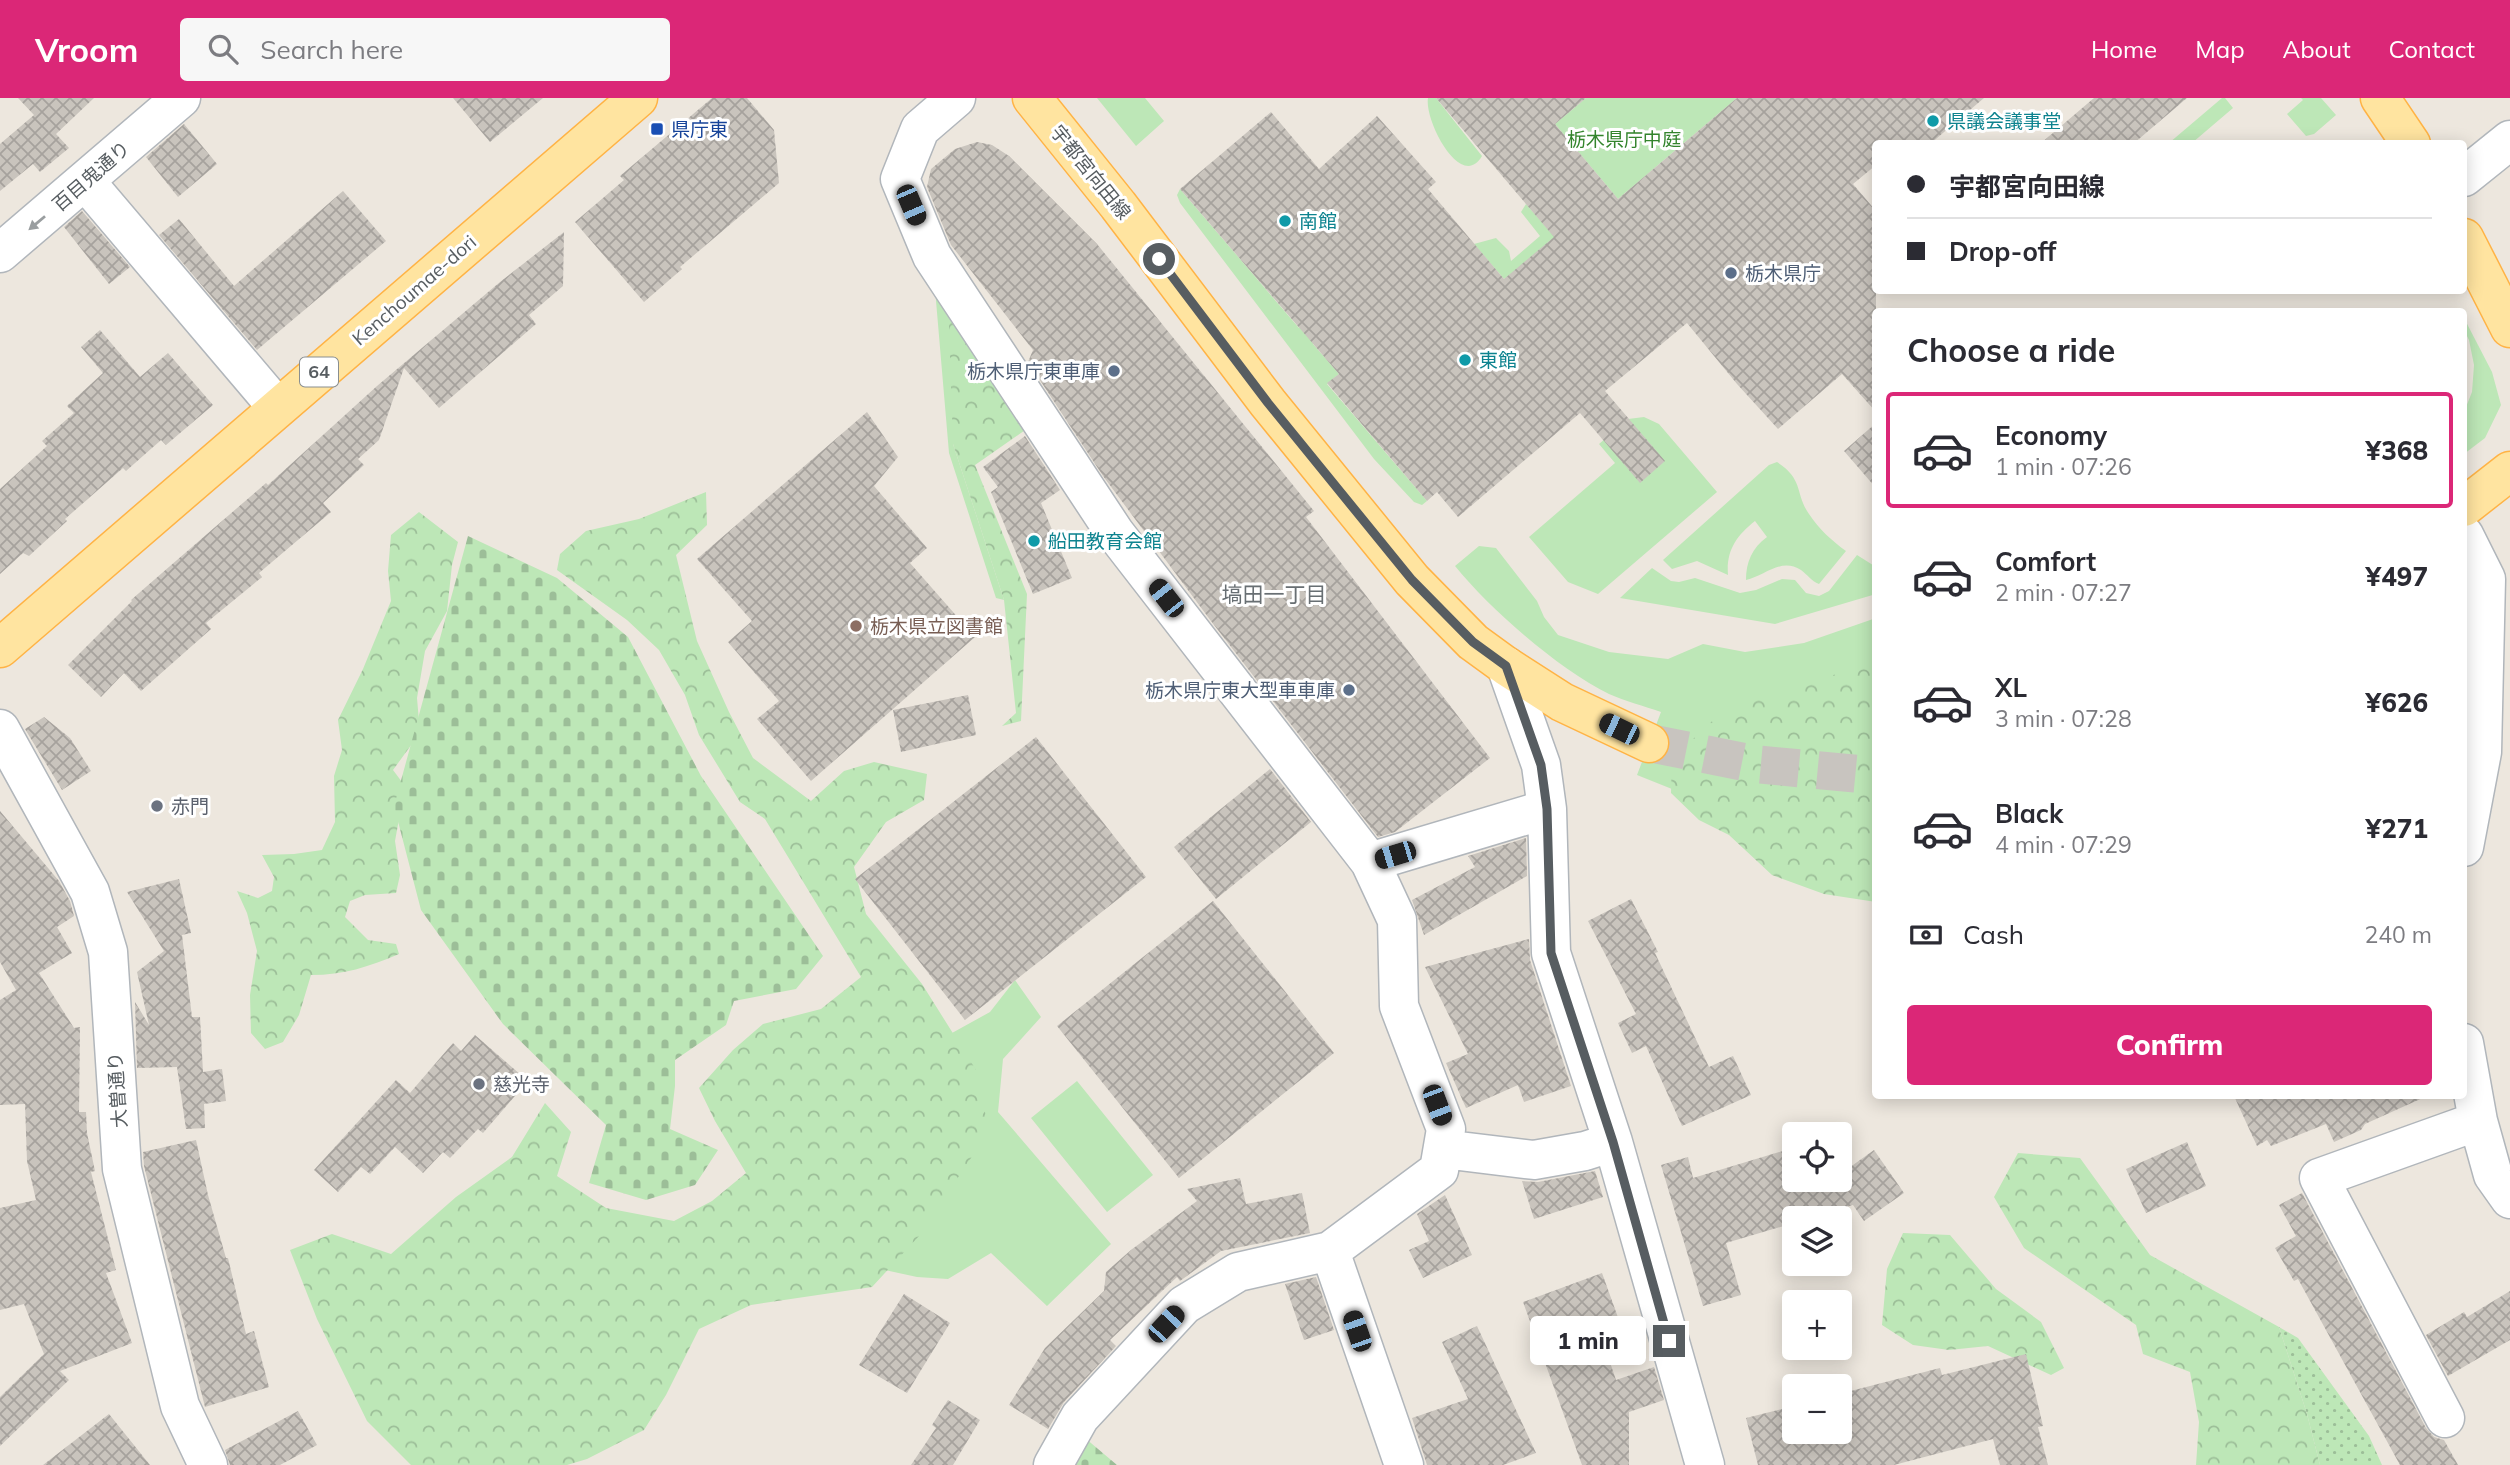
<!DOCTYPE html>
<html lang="en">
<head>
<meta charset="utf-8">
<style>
	:root { --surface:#fff; --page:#f7f7f7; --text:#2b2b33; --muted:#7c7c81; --line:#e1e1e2; --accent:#db2777 }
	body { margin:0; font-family:Mulish,"Noto Sans JP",sans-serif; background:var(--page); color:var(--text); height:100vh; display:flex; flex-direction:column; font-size:26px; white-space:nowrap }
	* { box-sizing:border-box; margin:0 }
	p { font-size:23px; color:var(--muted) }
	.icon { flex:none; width:38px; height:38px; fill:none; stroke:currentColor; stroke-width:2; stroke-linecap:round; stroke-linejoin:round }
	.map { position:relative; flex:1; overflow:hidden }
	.details { position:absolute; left:1872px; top:210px; width:595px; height:791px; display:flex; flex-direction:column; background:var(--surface); border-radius:7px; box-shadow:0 4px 18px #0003 }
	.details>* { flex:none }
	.guide { position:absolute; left:1872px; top:42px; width:595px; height:154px; border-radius:7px; box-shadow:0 4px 18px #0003; display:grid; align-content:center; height:154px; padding:0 35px; background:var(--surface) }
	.tools { position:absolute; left:1782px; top:1024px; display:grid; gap:14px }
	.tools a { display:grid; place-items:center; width:70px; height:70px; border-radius:7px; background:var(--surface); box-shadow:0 4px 18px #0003; font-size:35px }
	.end { position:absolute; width:32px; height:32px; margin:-16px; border:9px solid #575d61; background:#fff; box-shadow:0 0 0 4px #fff }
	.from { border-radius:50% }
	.bubble { position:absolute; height:49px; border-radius:7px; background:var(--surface); box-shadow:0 4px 18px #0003; font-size:23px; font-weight:800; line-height:49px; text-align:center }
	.car { position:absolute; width:21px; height:42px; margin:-21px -10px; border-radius:9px; box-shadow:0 0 5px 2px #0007; background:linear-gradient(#222 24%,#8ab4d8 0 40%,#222 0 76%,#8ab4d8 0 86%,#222 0) }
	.guide b { display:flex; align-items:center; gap:24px; height:66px; font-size:26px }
	.guide b+b { border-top:2px solid var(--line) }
	.guide i { width:18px; height:18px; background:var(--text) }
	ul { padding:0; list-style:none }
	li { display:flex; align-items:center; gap:21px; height:116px; margin:0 14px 10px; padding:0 21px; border:4px solid transparent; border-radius:7px }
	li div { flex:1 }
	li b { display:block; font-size:26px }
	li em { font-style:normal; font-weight:800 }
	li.active { border-color:var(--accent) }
	li>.icon { width:63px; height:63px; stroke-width:1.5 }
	h2 { padding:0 35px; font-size:32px; line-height:84px }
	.pay { display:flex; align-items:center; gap:18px; height:77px; padding:0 35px; font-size:26px }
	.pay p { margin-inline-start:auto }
	.primary-button { display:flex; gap:14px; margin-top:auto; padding:14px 35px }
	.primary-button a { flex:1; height:80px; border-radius:7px; background:var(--accent); color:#fff; font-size:28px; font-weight:800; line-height:80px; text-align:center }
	header { display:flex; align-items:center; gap:42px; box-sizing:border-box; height:98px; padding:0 35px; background:var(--accent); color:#fff }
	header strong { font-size:33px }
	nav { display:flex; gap:38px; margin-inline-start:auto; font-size:24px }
	.search { width:490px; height:63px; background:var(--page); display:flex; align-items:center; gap:18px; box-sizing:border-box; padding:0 24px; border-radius:7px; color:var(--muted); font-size:26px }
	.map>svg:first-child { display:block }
	.green { fill:#bde7b7 }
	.forest { fill:url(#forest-crowns) }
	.cemetery { fill:url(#cemetery-stones) }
	.park { fill:url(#park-dots) }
	.building { fill:url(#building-cross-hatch) }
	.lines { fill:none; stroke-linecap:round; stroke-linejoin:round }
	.primary-tunnel { stroke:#c8c4bf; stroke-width:38; stroke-dasharray:38 19; stroke-linecap:butt }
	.minor-casing { stroke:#b1b6bb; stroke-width:41 }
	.tertiary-casing { stroke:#b1b6bb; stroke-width:41 }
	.primary-casing { stroke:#ffb345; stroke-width:41 }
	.minor { stroke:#fff; stroke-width:38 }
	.tertiary { stroke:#fff; stroke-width:38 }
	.primary { stroke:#ffe4a0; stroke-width:38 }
	.oneway { fill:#9a9ea0 }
	.route { stroke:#575d61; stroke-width:9 }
	.culture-dot { fill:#0f9aa8; stroke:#fff; stroke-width:2.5 }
	.transit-dot { fill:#1a4fb4; stroke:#fff; stroke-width:2.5 }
	.service-dot { fill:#5c6f8a; stroke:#fff; stroke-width:2.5 }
	.education-dot { fill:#8d6e63; stroke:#fff; stroke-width:2.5 }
	.worship-dot { fill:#6b7280; stroke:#fff; stroke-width:2.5 }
	.labels { text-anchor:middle; stroke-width:6; stroke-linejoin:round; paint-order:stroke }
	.shield { fill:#fff; stroke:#898e90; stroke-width:2 }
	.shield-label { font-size:18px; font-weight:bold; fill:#575d61 }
	.culture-label { font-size:19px; fill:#0d838f; stroke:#fff; text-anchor:start }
	.transit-label { font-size:19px; fill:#164399; stroke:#fff; text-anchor:start }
	.park-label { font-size:19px; fill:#33842c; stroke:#fff }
	.street-label { font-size:19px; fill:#575d61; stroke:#fff }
	.service-label { font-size:19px; fill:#4e5e75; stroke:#fff; text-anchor:end }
	.education-label { font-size:19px; fill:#785e54; stroke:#fff; text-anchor:start }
	.worship-label { font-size:19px; fill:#5b616d; stroke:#fff; text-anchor:start }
	.neighbourhood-label { font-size:21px; fill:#686f73; stroke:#fff }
</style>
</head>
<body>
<header>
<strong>Vroom</strong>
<div class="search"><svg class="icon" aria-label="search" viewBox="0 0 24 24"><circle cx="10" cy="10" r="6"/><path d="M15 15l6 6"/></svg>Search here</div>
<nav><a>Home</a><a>Map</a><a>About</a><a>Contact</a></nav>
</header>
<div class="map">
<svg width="2510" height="1367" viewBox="0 0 2510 1367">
	<defs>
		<pattern id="forest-crowns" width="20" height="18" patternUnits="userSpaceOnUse" patternTransform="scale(1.75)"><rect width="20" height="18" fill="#bde7b7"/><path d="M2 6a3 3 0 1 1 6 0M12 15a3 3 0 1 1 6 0" fill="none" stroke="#9cbe98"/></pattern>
		<pattern id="cemetery-stones" width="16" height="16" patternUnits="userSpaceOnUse" patternTransform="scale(1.75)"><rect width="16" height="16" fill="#bde7b7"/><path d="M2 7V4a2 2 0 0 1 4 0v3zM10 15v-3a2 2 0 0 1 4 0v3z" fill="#9cbe98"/></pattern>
		<pattern id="park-dots" width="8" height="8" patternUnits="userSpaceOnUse" patternTransform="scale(1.75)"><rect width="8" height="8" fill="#bde7b7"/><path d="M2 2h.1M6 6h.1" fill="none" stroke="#9cbe98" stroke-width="1.8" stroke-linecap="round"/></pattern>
		<pattern id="building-cross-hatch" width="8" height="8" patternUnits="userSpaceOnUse" patternTransform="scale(1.75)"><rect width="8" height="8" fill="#c9c4bd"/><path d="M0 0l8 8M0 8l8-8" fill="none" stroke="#a6a29d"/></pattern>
	</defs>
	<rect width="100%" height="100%" fill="#ede7de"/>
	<!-- green -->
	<path class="green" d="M1097 0H1145L1164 23 1136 48Z
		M1428 0H1436L1482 58C1461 94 1424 22 1428 0Z
		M1586 0H1737L1618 101 1555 26Z
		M2222 0H2225L2233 10 2192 45H2169Z
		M2301 0H2321L2336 17 2314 36 2306 38 2287 16 2303 2Z
		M1180 91 1299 230 1389 154 1313 246 1339 276 1327 286 1427 403 1422 407 1414 404 1374 361 1180 105 1177 97Z
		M1526 106 1558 143 1504 181 1474 146 1496 140 1509 153 1511 163 1540 138 1521 114Z
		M935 191 953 216V346L1004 502 996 500 949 355Z
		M2464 220 2492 274 2501 307 2485 340 2464 356V314L2472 294 2474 267 2469 242 2464 232Z
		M1644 319 1659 326 1717 394 1598 496 1568 484 1529 439 1615 365 1599 346 1628 321Z
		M1777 364C1804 381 1795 396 1809 416 1819 431 1832 443 1846 453L1819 486C1811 483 1808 477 1801 472 1781 459 1765 478 1746 482 1746 464 1752 450 1767 439L1755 423C1736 438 1726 453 1728 477L1697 463 1672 471 1663 462 1769 367Z
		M1479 448 1496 450 1537 503 1544 519 1558 537 1609 554 1668 561 1703 546 1745 554 1804 545 1876 520V569L1672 661V691L1637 677 1661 614C1644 608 1625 603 1609 596 1558 571 1490 511 1455 468Z
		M1857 457 1876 469V496L1775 526 1620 500 1652 470 1671 483 1679 484 1695 480 1740 495 1756 492 1782 481 1795 482 1806 495 1819 498 1829 493Z
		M1015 882 1041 919 1003 961 998 1014 1111 1146 1047 1208 991 1155 948 1181 917 1179 871 1169 952 935 990 914Z
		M1077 983 1153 1077 1107 1114 1031 1020Z"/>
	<!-- forest -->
	<path class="forest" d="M953 216 1028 330 975 367 1027 496 1021 623 1002 628 1016 615 1004 502 953 346 949 228Z
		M706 394 707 427 676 457 697 543 729 614 753 660 811 703 844 673 874 664 927 676 924 702 886 724 854 769 866 816 922 886 976 972 989 1033 919 1138 872 1189 751 1207 699 1231 666 1297 644 1332 587 1361 567 1367H411L367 1323 317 1221 290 1152 332 1136 391 1156 456 1099 512 1059 545 1005 571 1034 557 1078 606 1110 674 1123 712 1103 746 1075 715 1023 699 990 733 952 763 926 821 911 861 879 765 721 740 704 699 637 685 597 659 552 627 522 557 472 560 456 586 433 639 421Z
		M419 414 458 444 452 467 447 513 425 553 417 600 420 635 393 672 405 688 395 743 400 777 396 795 365 797 350 803 345 819 368 842 396 846 399 856C368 869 344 877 311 877L299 917 283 944 265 951 251 935 250 897 257 853 247 815 237 793 258 800 272 793 274 779 262 757 294 756 322 752 335 724 334 678 342 652 338 622 363 571 391 503 388 473 391 437Z
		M1876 559V804L1824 796 1772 777 1729 737 1699 722 1671 695 1672 661 1711 624 1746 604 1805 589Z
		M2018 1055 2080 1060 2150 1157 2279 1229 2307 1316 2320 1367H2196L2199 1324 2190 1274 2143 1256 2136 1227 2024 1150 1994 1099Z
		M1903 1135 1950 1137 1996 1191 2041 1224 2064 1270 2051 1277 1988 1248 1949 1252 1913 1247 1882 1227 1887 1171Z"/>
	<!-- cemetery -->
	<path class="cemetery" d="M468 438 557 480 628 539 701 678 823 858 796 891 734 903 726 927 675 962V988L670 1031 718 1052 695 1087 646 1102 589 1085 606 1027 503 926 421 812 394 708Z
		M1085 1340 1117 1367H1073Z"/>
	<!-- park -->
	<path class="park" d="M2279 1229 2298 1240 2369 1338 2382 1367H2320L2307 1316Z"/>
	<!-- building -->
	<path class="building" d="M18 0H94L56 36 69 50 40 74 33 66 0 93V46L34 17Z
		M453 0H543L490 44Z
		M712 0H747L774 32 779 85 680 169 682 171 644 204 575 124 624 82 620 78Z
		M1436 0H1586L1555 26 1618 101 1737 0H1984L1930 46H1876V67L1853 86 1876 113V314L1842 276 1778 331 1737 286 1687 225 1605 293 1665 363 1640 385 1580 315 1458 419 1437 394 1427 403 1327 285 1339 276 1180 91 1271 14 1319 71 1377 18 1436 84 1428 91 1504 181 1554 139Z
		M2094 0H2187L2133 46H2040Z
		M184 26 217 66 178 99 146 59Z
		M977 44 992 47 1009 58 1097 146 1314 413 1306 419 1490 660 1395 734 1378 739 1211 523 1103 378 1028 264 1033 252 951 147 927 89 931 71 955 51Z
		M343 93 386 143 257 252 159 137 179 121 234 188Z
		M82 113 130 169 109 186 64 129Z
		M564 134 563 188 529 217 536 226 439 310 404 270 379 342 358 361 364 367 323 405 331 414 259 475 262 479 206 525 211 531 141 593 124 575 101 599 68 567 132 503 131 502 162 475 266 385 268 387 377 288 500 184Z
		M100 232 140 279 168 255 213 307 166 347 161 342 126 373 123 370 65 421 67 423 29 458 23 455 0 476V391L47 348 42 343 74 315 67 308 103 275 81 249Z
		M867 314 898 359 874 388 927 450 910 465 975 539 811 683 757 621 779 603 728 544 752 523 697 461Z
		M1876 325V390L1844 353Z
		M1025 338 1060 392 1041 405 1072 480 1033 496 991 394 998 389 983 369Z
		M968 597 976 637 901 654 893 612Z
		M44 619 70 640 91 673 62 692 25 631Z
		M1036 639 1146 779 965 922 855 781Z
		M1270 671 1311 724 1216 801 1174 749Z
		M0 713 59 783 70 803 74 818 57 829 72 855 39 875 74 930 80 929 79 1014H86L87 1035 95 1073 91 1074 116 1172 106 1175 132 1245 60 1273 69 1282 0 1348V1299L44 1256 24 1206 0 1212V1110L36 1102 27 1063 25 1006 0 1007V902L16 892 0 864Z
		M1526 740 1527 778 1424 837 1412 802 1475 769 1468 758Z
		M179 781 191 835 182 837 192 919H200L203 974 222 971 226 1003 204 1006 205 1030 186 1031 177 969 137 970 135 904 149 927 137 874 164 853 127 794Z
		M1631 801 1658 854 1655 855 1709 969 1733 958 1751 997 1682 1028 1646 948 1632 955 1618 925 1636 916 1588 823Z
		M1213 803 1334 955 1179 1080 1057 928Z
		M1529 841 1530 862 1571 988 1524 1004 1518 987 1466 1010 1446 965 1468 956 1425 869Z
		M475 937 528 983 483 1035 478 1031 450 1060 443 1054 423 1075 395 1049 370 1076 361 1069 338 1094 314 1072 396 982 410 995 453 945 461 953Z
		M2234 998H2427L2365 1026 2361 1032 2334 1044 2326 1026 2271 1048 2267 1042 2257 1048Z
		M196 1042 208 1097 226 1160H228L246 1236 254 1233 269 1289 205 1309 144 1068 143 1054Z
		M2187 1044 2206 1088 2146 1115 2126 1071Z
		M1786 1052 1794 1082H1839V1077L1874 1052 1904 1095 1864 1123 1853 1107 1810 1120H1794V1125L1726 1145 1741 1197 1703 1208 1661 1067 1688 1059 1693 1080Z
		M1595 1073 1603 1099 1534 1121 1522 1083 1538 1084Z
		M1240 1080 1246 1106 1302 1095 1310 1135 1221 1153 1180 1183 1177 1179 1110 1242 1116 1248 1064 1304 1048 1331 1009 1307 1045 1250 1104 1193 1106 1174 1131 1152 1197 1103 1187 1091Z
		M2302 1095 2426 1330 2434 1339 2444 1342 2458 1367H2400L2298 1181 2294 1183 2275 1150 2296 1138 2279 1107Z
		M1445 1097 1472 1157 1423 1180 1409 1152 1429 1143 1417 1116Z
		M1602 1175 1620 1225 1599 1232 1616 1282 1654 1269 1664 1302 1629 1314V1367H1582L1523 1204Z
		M1316 1179 1334 1232 1304 1242 1285 1186Z
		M2510 1193V1242L2448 1278 2426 1237 2464 1214 2467 1219Z
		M904 1196 950 1225 907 1295 859 1267Z
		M1477 1228 1536 1355 1503 1367H1427L1412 1320 1468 1301 1442 1244Z
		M2026 1256 2043 1328 2038 1329 2048 1367H2000L1993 1341 1894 1367H1758L1746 1320 1794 1308V1334H1839V1296L1940 1270 1942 1277Z
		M948 1302 980 1322 953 1367H911L936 1330 932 1327Z
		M298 1313 317 1347 280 1367H230L225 1352Z
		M109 1316 150 1367H43Z"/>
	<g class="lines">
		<!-- primary-tunnel -->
		<path class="primary-tunnel" d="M1649 645 1754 666 1859 676 1876 674"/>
		<defs>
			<path id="minor" d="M956 0 920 31 900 81 932 158 1115 435 1370 764 1547 711
				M2464 79 2510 42
				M86 84 277 309
				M0 155 181 0
				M2464 437 2486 481 2482 654 2464 749
				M1506 568 1541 667 1547 711 1551 855 1613 1044 1705 1367
				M1370 764 1397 822 1399 908 1446 1031 1439 1072 1330 1153 1404 1367
				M2464 945 2478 1023 2493 1077 2510 1101
				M1443 1051 1534 1062 1585 1053 1613 1044
				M2445 1320 2319 1080 2478 1023
				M1053 1367 1080 1319 1184 1207 1238 1174 1330 1153"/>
			<path id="tertiary" d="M0 631 90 794 108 854 122 1071 180 1308 208 1367"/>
			<path id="primary" d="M1032 0 1118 107 1268 305 1412 482 1473 544 1506 568 1562 604 1649 645
				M2380 0 2411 46
				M2464 140 2510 230
				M2464 409 2510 373
				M0 550 638 0"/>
		</defs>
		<!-- minor casing -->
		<use href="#minor" class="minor-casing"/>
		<!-- tertiary casing -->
		<use href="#tertiary" class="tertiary-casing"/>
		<!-- primary casing -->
		<use href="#primary" class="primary-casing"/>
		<!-- minor -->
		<use href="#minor" class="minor"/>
		<!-- tertiary -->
		<use href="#tertiary" class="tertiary"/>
		<!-- primary -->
		<use href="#primary" class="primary"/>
	</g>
	<!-- one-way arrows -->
	<defs><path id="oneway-solid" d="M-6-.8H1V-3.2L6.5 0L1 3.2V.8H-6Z" transform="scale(1.75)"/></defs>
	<use class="oneway" href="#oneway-solid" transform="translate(37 125) rotate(140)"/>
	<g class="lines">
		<!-- route -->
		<path class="route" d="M1159 161 1268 305 1412 482 1473 544 1506 568 1541 667 1547 711 1551 855 1613 1044 1669 1243"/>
	</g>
	<!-- markers -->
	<g class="culture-dot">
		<circle cx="1933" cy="23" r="7"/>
		<circle cx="1285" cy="123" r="7"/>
		<circle cx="1465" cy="262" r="7"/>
		<circle cx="1034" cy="443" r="7"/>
	</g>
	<rect class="transit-dot" x="650" y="24" width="14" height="14" rx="3.5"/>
	<g class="service-dot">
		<circle cx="1731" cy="175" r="7"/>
		<circle cx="1114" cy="273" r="7"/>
		<circle cx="1349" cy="592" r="7"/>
	</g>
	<circle class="education-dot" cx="856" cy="528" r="7"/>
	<g class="worship-dot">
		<circle cx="157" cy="708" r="7"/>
		<circle cx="479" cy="986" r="7"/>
	</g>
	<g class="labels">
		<!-- shield labels -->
		<rect class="shield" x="300" y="259.5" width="38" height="29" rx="5"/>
		<g class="shield-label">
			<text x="319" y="280">64</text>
		</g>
		<!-- culture labels -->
		<g class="culture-label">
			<text x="1947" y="30">県議会議事堂</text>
			<text x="1299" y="130">南館</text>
			<text x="1479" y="269">東館</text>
			<text x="1048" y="450">船田教育会館</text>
		</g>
		<!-- transit labels -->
		<g class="transit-label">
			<text x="671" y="38">県庁東</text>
		</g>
		<!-- park labels -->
		<g class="park-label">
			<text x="1624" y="48">栃木県庁中庭</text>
		</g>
		<!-- street labels -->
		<g class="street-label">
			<text transform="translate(1091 74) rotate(51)" y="7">宇都宮向田線</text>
			<text transform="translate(91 78) rotate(-41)" y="7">百目鬼通り</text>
			<text transform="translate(414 192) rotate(-41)" y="7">Kenchoumae-dori</text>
			<text transform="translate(117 992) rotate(-94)" y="7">大曽通り</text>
		</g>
		<!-- service labels -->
		<g class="service-label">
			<text x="1745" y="182" text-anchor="start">栃木県庁</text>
			<text x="1100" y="280">栃木県庁東車庫</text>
			<text x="1335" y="599">栃木県庁東大型車車庫</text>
		</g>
		<!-- education labels -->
		<g class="education-label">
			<text x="870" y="535">栃木県立図書館</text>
		</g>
		<!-- worship labels -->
		<g class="worship-label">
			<text x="171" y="715">赤門</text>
			<text x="493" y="993">慈光寺</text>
		</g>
		<!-- neighbourhood labels -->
		<g class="neighbourhood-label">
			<text x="1274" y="504">塙田一丁目</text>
		</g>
	</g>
</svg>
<div class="tools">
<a><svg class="icon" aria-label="locate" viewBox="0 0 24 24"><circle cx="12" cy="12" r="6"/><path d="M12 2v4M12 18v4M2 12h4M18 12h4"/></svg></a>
<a><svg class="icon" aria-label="layers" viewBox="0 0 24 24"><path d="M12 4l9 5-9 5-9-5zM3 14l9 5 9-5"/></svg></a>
<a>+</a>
<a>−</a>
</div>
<i class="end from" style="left:1159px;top:161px"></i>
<i class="end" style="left:1669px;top:1243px"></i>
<div class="bubble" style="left:1530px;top:1218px;width:116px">1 min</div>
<i class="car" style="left:911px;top:107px;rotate:157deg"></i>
<i class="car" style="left:1166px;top:500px;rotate:322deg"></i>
<i class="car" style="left:1619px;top:631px;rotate:296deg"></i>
<i class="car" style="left:1395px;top:757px;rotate:253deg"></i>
<i class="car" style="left:1437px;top:1007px;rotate:159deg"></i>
<i class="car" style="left:1166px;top:1226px;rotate:43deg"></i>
<i class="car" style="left:1357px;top:1233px;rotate:341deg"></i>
<div class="guide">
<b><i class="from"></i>宇都宮向田線</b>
<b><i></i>Drop-off</b>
</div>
<section class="details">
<h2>Choose a ride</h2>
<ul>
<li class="active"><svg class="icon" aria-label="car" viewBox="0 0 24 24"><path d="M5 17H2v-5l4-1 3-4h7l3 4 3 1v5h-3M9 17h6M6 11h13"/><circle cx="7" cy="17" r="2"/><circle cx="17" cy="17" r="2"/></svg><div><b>Economy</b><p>1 min · 07:26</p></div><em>¥368</em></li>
<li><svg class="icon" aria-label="car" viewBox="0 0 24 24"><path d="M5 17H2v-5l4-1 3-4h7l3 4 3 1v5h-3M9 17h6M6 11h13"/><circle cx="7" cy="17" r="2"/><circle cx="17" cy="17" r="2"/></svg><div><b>Comfort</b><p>2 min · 07:27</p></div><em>¥497</em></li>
<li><svg class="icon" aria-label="car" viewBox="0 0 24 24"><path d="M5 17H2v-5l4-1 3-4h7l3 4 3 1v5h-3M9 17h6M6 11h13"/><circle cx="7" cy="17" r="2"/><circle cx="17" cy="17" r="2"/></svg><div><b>XL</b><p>3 min · 07:28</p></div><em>¥626</em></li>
<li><svg class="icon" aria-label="car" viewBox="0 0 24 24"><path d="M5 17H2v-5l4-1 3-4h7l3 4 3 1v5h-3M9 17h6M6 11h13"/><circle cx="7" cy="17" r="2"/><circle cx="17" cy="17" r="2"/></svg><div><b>Black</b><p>4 min · 07:29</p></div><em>¥271</em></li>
</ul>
<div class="pay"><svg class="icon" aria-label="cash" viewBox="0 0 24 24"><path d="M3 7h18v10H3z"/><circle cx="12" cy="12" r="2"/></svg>Cash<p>240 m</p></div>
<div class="primary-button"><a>Confirm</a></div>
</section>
</div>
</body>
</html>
